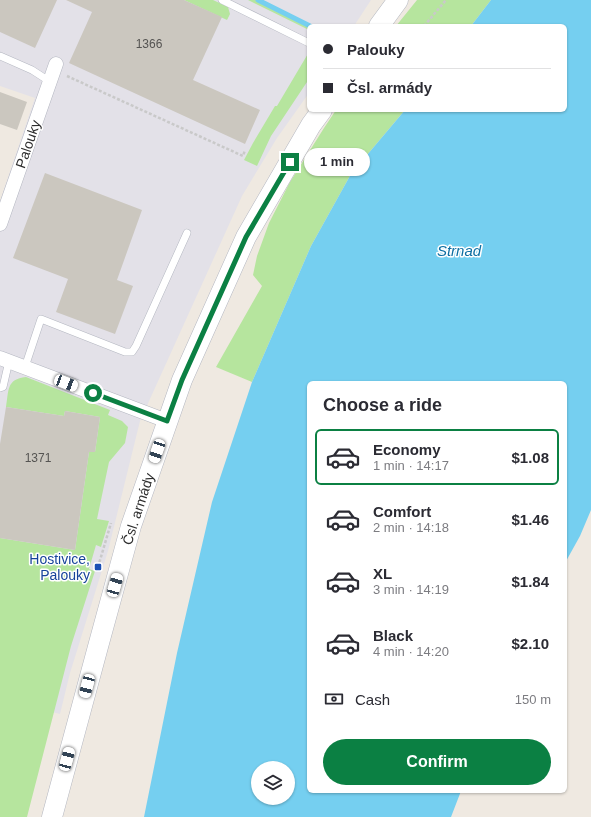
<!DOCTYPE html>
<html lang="en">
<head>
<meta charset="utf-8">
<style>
	:root { --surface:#fff; --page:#f7f7f7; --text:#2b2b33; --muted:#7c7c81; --line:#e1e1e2; --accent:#0b8043 }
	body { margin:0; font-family:Helvetica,sans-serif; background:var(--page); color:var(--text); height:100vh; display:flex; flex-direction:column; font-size:15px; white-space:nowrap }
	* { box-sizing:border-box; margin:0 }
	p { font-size:13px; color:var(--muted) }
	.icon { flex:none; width:22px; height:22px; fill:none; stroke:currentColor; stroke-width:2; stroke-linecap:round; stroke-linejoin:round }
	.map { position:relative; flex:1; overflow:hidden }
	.sheet { position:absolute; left:307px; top:381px; width:260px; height:412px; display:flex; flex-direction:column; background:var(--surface); border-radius:6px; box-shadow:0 1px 3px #0004 }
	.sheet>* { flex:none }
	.hud { position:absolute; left:307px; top:24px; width:260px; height:88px; border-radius:6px; box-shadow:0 1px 3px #0004; display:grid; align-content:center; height:88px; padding:0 16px; background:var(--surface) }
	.buttons { position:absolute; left:251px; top:761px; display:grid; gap:8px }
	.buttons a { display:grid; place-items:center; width:44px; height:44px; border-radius:50%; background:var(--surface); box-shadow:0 1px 3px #0004; font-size:20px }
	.end { position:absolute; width:18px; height:18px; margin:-9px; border:5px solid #0b8043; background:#fff; box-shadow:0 0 0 2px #fff }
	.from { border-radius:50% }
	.bubble { position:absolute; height:28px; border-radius:14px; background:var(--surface); box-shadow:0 1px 3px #0004; font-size:13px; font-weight:800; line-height:28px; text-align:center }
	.car { position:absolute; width:12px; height:24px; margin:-12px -6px; border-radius:5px; box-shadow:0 0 3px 1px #0007; background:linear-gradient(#fff 24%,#345 0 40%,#fff 0 76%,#345 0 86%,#fff 0) }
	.hud b { display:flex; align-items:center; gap:14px; height:38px; font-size:15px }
	.hud b+b { border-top:1px solid var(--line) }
	.hud i { width:10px; height:10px; background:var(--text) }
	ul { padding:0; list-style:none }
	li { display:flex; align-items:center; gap:12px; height:56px; margin:0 8px 6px; padding:0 8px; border:2px solid transparent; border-radius:6px }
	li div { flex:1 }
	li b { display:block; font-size:15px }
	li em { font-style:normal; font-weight:800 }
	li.on { border-color:var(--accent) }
	li>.icon { width:36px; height:36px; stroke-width:1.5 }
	h2 { padding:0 16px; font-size:18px; line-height:48px }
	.pay { display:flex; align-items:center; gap:10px; height:44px; padding:0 16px; font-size:15px }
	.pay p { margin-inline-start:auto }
	.cta { display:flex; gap:8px; margin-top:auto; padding:8px 16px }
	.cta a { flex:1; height:46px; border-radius:24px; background:var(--accent); color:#fff; font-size:16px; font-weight:800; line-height:46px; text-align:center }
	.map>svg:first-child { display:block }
	.industrial { fill:#e3e1e8 }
	.green { fill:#b6e59e }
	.water { fill:#75cff0; fill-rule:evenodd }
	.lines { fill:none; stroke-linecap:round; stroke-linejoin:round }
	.stream { stroke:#75cff0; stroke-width:5 }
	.building { fill:#cbc7bf }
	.lane-casing { stroke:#b4b7c1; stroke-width:8 }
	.street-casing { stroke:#b4b7c1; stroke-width:15 }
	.secondary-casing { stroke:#b4b7c1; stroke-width:21 }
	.path { stroke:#c9c9c9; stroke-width:2.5; stroke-dasharray:3 2; stroke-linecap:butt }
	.lane { stroke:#fff; stroke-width:7 }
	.street { stroke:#fff; stroke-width:14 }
	.secondary { stroke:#fff; stroke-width:20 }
	.route { stroke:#0b8043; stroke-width:5 }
	.transit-dot { fill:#1a4fb4; stroke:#fff; stroke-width:1.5 }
	.labels { text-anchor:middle; stroke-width:3; stroke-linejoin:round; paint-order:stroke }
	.number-label { font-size:12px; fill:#555452 }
	.street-label { font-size:14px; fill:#2e2e2e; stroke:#fff }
	.transit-label { font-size:14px; fill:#164399; stroke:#fff; text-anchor:end }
	.water-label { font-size:15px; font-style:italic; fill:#0d6fa3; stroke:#fff }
</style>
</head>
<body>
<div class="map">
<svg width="591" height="817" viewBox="0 0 591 817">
	<rect width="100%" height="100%" fill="#efe9e1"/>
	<!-- industrial -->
	<path class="industrial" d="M0 0H371L354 26H309V93L277 138 242 196 140 421 108 551 70 673 60 714 0 699V201L35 98 0 86Z"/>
	<!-- green -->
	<path class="green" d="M184 0H213L228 7 230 14 227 20Z
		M248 0H259L313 26H309V30Z
		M417 0H491L471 26H396Z
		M309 52V79L271 136 257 166 244 160 253 143 275 106H277Z
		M336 110H405L351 174 311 246 252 382 216 367 262 286 253 275 257 256 269 223 290 182 324 128Z
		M26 377 110 410 108 415 122 421 128 427 125 443 109 462 97 519 109 521 101 547 96 545 89 569 95 571 71 646 27 817H0V538L75 550 89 452H95L100 417 65 411 64 416 6 407C9 391 6 379 26 377Z"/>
	<!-- water -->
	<path class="water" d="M491 0H591V510L580 536 565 563V383H309V791H461L451 817H144L177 653 212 502 252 382 311 246 351 174 405 110H565V26H471ZM258 768H288V798H258Z"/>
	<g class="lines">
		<!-- stream -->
		<path class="stream" d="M258 0 310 26"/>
	</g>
	<!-- building -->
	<path class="building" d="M0 0H57L35 48 0 32Z
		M66 0H184L222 17 193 80 260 110 245 144 69 63 92 12Z
		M0 92 27 102 17 130 0 124Z
		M45 173 142 210 117 280 133 286 115 334 56 312 68 279 13 258Z
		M6 407 64 416 65 411 100 417 95 452H89L75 550 0 538V444Z"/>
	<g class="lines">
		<defs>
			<path id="lane" d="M222 0 309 43
				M0 56 32 70 49 81
				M25 367 41 319 125 352H132L136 346 187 233
				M0 388 3 387 9 361"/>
			<path id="street" d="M0 224 56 64
				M0 358 167 421"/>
			<path id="secondary" d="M379 26 398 0
				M52 817 99 643 131 526 182 380 246 237 311 125 322 110"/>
		</defs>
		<!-- lane casing -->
		<use href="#lane" class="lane-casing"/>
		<!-- street casing -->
		<use href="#street" class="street-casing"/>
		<!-- secondary casing -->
		<use href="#secondary" class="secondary-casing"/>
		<!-- path -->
		<path class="path" d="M424 26 446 0
			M67 76 243 156 245 150
			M98 567 111 523"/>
		<!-- lane -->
		<use href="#lane" class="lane"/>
		<!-- street -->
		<use href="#street" class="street"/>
		<!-- secondary -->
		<use href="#secondary" class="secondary"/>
	</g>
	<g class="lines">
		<!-- route -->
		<path class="route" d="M93 393 167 421 182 380 246 237 290 162"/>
	</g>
	<!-- markers -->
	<rect class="transit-dot" x="94" y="563" width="8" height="8" rx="2"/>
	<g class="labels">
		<!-- number labels -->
		<g class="number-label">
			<text x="149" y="48">1366</text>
			<text x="38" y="462">1371</text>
		</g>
		<!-- street labels -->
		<g class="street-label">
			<text transform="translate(28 144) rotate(-71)" y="5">Palouky</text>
			<text transform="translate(138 509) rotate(-72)" y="5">Čsl. armády</text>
		</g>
		<!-- transit labels -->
		<g class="transit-label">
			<text x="90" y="564">Hostivice,<tspan x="90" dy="16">Palouky</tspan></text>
		</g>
		<!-- water labels -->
		<g class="water-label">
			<text x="459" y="256">Strnad</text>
		</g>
	</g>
</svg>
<div class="buttons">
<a><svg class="icon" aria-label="layers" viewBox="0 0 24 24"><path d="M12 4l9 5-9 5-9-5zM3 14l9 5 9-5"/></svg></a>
</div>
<i class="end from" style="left:93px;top:393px"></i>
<i class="end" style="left:290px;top:162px"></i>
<div class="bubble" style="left:304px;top:148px;width:66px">1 min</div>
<i class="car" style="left:66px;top:383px;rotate:111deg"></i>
<i class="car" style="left:157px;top:451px;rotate:199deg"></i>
<i class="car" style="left:115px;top:585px;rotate:16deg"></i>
<i class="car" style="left:87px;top:686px;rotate:195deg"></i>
<i class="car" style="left:67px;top:759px;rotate:15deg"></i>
<div class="hud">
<b><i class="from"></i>Palouky</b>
<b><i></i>Čsl. armády</b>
</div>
<section class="sheet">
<h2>Choose a ride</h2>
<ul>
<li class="on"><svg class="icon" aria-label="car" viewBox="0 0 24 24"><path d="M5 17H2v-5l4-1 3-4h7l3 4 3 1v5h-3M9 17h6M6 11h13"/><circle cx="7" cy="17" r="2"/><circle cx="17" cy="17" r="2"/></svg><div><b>Economy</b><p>1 min · 14:17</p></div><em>$1.08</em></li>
<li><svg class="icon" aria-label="car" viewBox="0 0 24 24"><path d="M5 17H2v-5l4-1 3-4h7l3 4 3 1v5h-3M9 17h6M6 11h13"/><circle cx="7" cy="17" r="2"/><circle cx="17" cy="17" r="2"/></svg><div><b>Comfort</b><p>2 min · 14:18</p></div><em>$1.46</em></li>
<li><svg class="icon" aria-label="car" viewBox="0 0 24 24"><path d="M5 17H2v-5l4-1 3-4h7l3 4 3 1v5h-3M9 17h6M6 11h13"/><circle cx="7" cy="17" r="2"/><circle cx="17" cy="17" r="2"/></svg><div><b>XL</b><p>3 min · 14:19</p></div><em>$1.84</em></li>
<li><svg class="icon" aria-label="car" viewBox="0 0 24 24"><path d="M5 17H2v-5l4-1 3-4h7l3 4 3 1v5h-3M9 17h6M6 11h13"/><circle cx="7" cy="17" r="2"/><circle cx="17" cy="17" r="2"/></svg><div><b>Black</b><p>4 min · 14:20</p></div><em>$2.10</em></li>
</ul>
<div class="pay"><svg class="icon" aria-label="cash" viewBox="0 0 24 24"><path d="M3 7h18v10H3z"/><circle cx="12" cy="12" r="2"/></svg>Cash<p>150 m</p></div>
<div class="cta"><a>Confirm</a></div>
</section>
</div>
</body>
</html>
